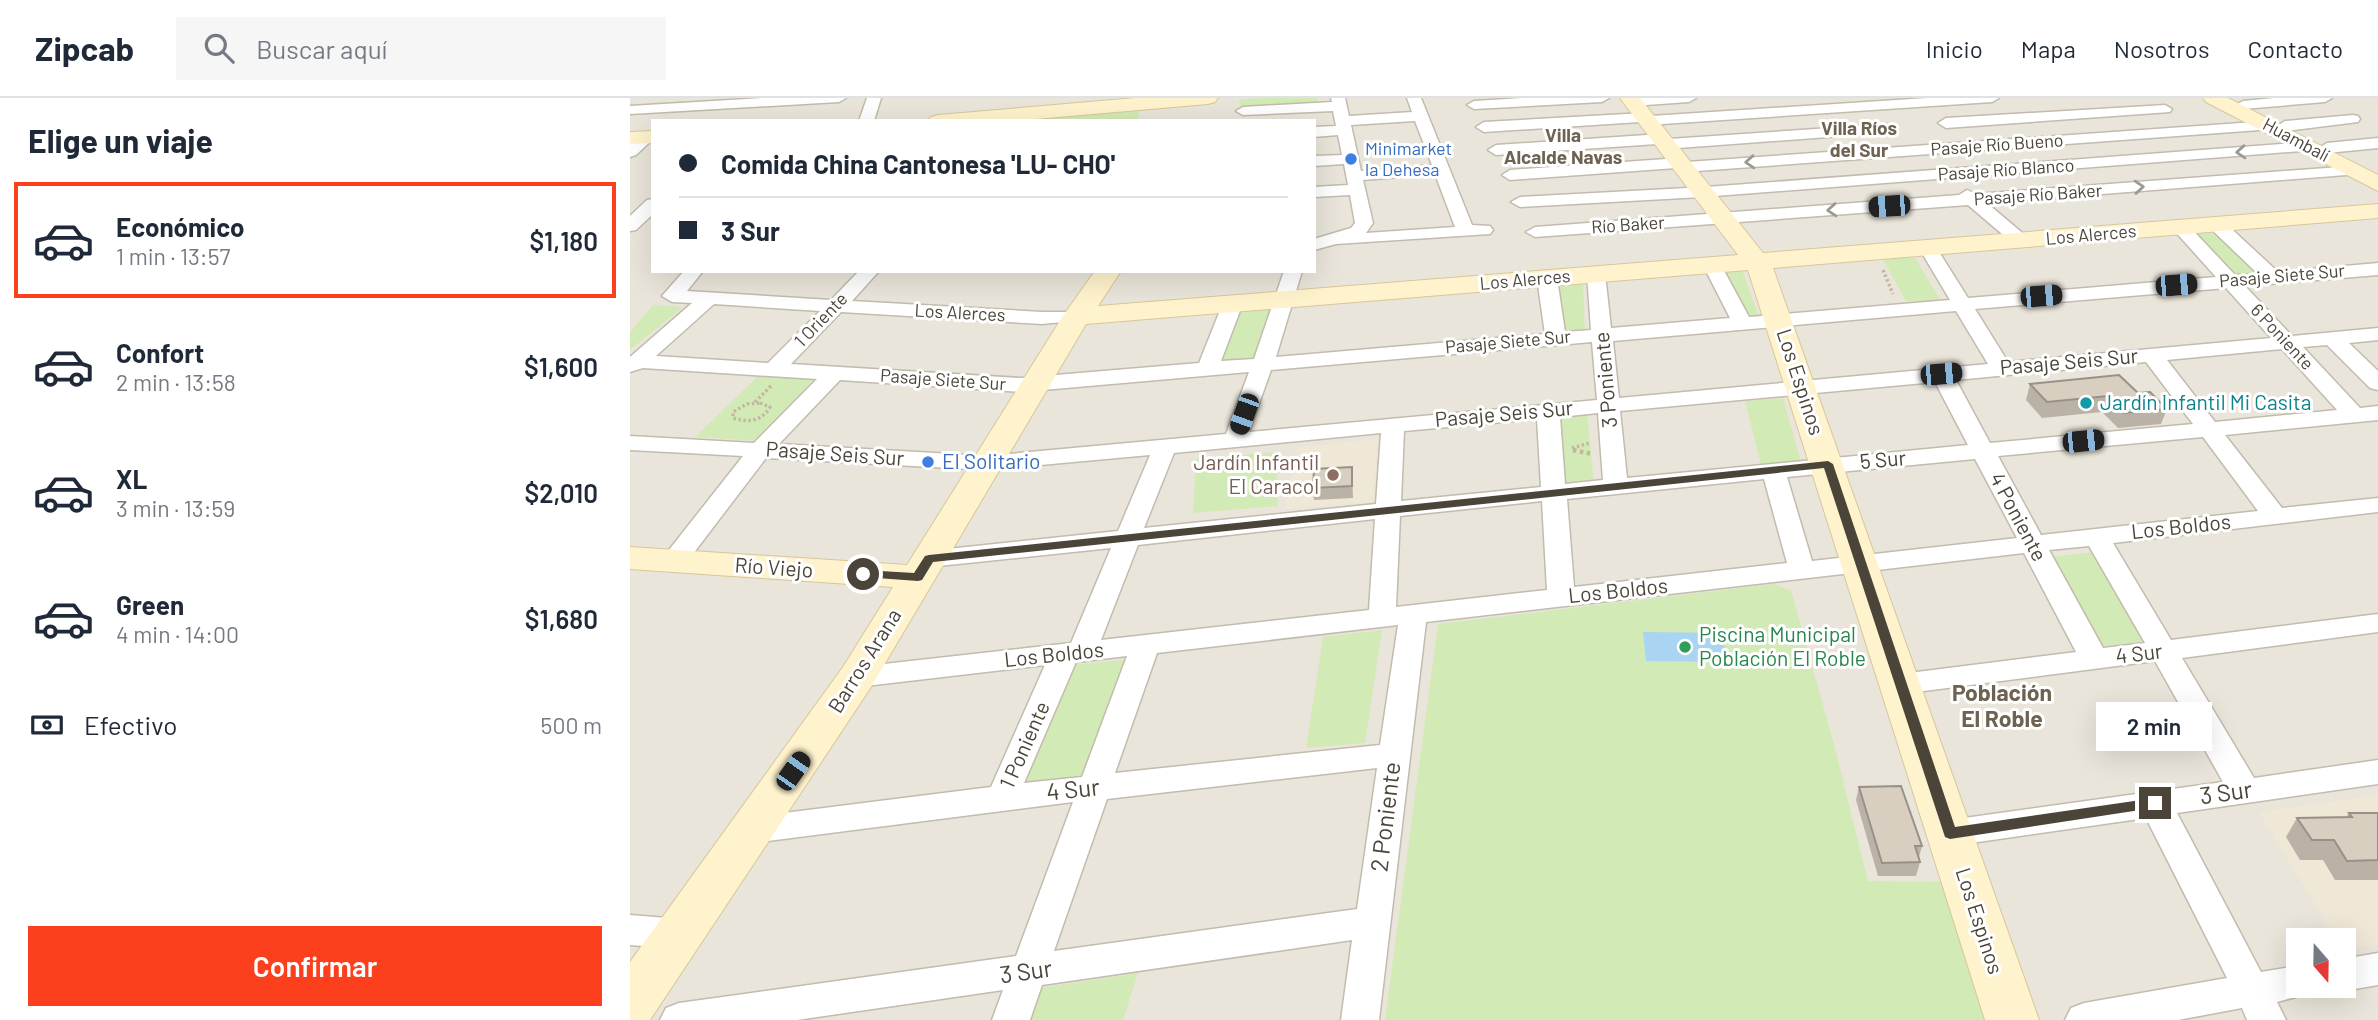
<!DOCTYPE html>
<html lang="es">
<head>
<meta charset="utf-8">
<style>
	:root { --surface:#fff; --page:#f6f6f7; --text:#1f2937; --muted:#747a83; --line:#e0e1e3; --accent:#fc3f1d }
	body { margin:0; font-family:Barlow,sans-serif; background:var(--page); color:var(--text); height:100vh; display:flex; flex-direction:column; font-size:26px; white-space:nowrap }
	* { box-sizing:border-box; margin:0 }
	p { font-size:23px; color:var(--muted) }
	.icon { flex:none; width:38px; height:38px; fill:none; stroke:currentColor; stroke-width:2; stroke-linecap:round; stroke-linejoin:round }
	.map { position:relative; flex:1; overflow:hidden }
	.drawer { display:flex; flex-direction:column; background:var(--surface); width:630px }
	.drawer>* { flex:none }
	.hud { position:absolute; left:21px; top:21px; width:665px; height:154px; border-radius:0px; box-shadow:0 7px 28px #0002; display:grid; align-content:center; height:154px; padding:0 28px; background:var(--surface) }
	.needle { width:46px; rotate:160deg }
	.controls { position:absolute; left:1656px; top:830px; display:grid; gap:14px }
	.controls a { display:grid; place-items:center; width:70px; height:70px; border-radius:0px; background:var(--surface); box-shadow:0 7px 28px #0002; font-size:35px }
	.end { position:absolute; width:32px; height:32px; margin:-16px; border:9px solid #4b4439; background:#fff; box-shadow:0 0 0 4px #fff }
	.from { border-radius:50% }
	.bubble { position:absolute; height:49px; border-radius:0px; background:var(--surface); box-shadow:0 7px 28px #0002; font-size:23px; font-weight:600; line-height:49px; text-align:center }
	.car { position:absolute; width:21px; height:42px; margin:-21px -10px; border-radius:9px; box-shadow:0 0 5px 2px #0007; background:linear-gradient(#222 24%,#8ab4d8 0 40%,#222 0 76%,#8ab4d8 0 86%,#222 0) }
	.hud b { display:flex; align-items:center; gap:24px; height:66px; font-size:26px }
	.hud b+b { border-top:2px solid var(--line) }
	.hud i { width:18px; height:18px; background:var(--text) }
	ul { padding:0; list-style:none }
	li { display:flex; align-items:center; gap:21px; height:116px; margin:0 14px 10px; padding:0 14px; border:4px solid transparent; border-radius:0px }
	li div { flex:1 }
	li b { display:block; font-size:26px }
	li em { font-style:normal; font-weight:600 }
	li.current { border-color:var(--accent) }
	li>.icon { width:63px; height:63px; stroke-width:1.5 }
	h2 { padding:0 28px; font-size:32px; line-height:84px }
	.pay { display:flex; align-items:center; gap:18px; height:77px; padding:0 28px; font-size:26px }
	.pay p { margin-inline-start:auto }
	.primary-button { display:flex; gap:14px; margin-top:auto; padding:14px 28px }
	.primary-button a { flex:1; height:80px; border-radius:0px; background:var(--accent); color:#fff; font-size:28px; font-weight:600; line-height:80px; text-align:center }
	header { display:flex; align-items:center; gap:42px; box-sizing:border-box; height:98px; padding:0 35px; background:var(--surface); border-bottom:2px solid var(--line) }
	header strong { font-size:33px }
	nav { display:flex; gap:38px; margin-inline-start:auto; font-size:24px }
	.search { width:490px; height:63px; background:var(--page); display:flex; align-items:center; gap:18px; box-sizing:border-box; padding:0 24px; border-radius:0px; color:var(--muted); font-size:26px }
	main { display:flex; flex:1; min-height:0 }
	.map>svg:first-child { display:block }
	.residential { fill:#eae5da; fill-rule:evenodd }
	.education { fill:#efe8d6 }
	.green { fill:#d2eab5 }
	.water { fill:#a9d4f2 }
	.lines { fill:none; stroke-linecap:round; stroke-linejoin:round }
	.street-casing { stroke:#c2bbae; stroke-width:3 }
	.secondary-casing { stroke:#d6c79b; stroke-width:2 }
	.path-far1 { stroke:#c4b79f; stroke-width:3.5; stroke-dasharray:2.5 2.5; stroke-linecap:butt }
	.path { stroke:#c4b79f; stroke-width:4.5; stroke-dasharray:3.5 3.5; stroke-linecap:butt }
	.street { fill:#fff; fill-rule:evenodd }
	.secondary { fill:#fff3cd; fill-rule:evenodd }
	.wall { fill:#bab2a6 }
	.building { fill:#d8cfc1; stroke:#979187; stroke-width:2 }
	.oneway { stroke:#9c9892 }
	.route { fill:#4b4439 }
	.shop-dot { fill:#3f7fe0; stroke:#fff; stroke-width:2.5 }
	.culture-dot { fill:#0f9aa8; stroke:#fff; stroke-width:2.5 }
	.education-dot { fill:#8d6e63; stroke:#fff; stroke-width:2.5 }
	.leisure-dot { fill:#2e9e5b; stroke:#fff; stroke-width:2.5 }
	.labels { text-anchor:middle; stroke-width:6; stroke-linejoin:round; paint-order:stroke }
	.far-street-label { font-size:18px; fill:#4b4439; stroke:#fff }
	.far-shop-label { font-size:18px; fill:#366cbe; stroke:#fff; text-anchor:start }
	.far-neighbourhood-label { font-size:19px; font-weight:bold; fill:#6e6250; stroke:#fff }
	.street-label { font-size:21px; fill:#4b4439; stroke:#fff }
	.culture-label { font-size:21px; fill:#0d838f; stroke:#fff; text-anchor:start }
	.shop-label { font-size:21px; fill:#366cbe; stroke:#fff; text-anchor:start }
	.education-label { font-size:21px; fill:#785e54; stroke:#fff; text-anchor:end }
	.leisure-label { font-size:21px; fill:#27864d; stroke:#fff; text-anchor:start }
	.neighbourhood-label { font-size:23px; font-weight:bold; fill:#6e6250; stroke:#fff }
	.near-street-label { font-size:24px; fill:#4b4439; stroke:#fff }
</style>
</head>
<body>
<header>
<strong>Zipcab</strong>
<div class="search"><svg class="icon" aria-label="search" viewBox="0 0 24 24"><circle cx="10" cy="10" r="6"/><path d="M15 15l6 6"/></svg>Buscar aquí</div>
<nav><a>Inicio</a><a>Mapa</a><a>Nosotros</a><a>Contacto</a></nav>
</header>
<main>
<section class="drawer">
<h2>Elige un viaje</h2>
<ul>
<li class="current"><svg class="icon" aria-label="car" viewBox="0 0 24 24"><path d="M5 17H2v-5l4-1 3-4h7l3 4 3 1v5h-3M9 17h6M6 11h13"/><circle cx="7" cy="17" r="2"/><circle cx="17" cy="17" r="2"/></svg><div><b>Económico</b><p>1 min · 13:57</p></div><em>$1,180</em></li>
<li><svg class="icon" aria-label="car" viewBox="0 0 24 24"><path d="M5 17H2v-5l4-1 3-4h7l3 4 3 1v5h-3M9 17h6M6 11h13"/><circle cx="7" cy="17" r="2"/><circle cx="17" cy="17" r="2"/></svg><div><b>Confort</b><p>2 min · 13:58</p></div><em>$1,600</em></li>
<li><svg class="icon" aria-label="car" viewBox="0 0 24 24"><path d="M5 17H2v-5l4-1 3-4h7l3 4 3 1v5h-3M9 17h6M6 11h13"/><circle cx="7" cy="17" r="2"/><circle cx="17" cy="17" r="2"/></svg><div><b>XL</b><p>3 min · 13:59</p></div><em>$2,010</em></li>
<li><svg class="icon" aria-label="car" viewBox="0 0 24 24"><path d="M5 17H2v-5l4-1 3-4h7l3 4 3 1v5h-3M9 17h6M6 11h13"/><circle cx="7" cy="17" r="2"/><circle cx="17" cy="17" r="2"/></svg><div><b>Green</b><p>4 min · 14:00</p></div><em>$1,680</em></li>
</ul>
<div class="pay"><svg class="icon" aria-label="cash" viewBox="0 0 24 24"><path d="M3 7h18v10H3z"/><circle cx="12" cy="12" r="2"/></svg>Efectivo<p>500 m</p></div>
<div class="primary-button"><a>Confirmar</a></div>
</section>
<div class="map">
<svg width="1748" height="922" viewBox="0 0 1748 922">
	<rect width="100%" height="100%" fill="#f6f3ec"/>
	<!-- residential -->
	<path class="residential" d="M0 0H1748V922H0ZM23 23H684V173H23ZM1668 842H1713V887H1668Z"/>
	<!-- education -->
	<path class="education" d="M748 341 742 404 654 411 668 349Z
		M1748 697V846L1713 852V842H1707L1629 714Z"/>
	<!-- green -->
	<path class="green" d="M628 0H687L688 7 611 12 609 2Z
		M509 10 508 23H356Z
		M1594 135 1635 174 1604 177 1563 136Z
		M1252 160H1285L1311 203H1276Z
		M1112 172 1128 217 1102 220 1080 174Z
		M953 184 955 233 913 237 912 187Z
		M23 207 53 209 0 252V234Z
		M648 208 630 262 585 266 607 210Z
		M129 277 184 281 129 343 65 339Z
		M1153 300 1171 364 1131 367 1115 303Z
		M957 315 964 386 934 387 925 318Z
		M646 354 648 408 563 415 566 361Z
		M1464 454 1515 543 1466 549 1420 459Z
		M1143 486 1161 492 1206 654 1238 783 1320 784 1362 922H755L808 526Z
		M752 532 735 645 676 650 693 539Z
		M501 561 454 681 384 689 441 567Z
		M508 875 493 922H398L410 890Z"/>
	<!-- water -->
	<path class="water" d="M1013 534 1092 535 1097 564 1016 563Z"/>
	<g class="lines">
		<defs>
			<path id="street" d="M133 0H216L209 4 0 16V8Z
				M237 0H251L244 23H229Z
				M701 0H715L719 18 782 14 777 0H791L842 127 860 128 863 132 860 136 706 146 684 152V141L721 130 725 125 720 97 684 99V89L718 87 714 66 684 68V58L712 57 708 37 684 39V29L706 28 703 13 613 17 606 13 613 9 702 4ZM785 23 802 67 731 73 721 27ZM805 76 825 129 736 135 743 125 733 82Z
				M893 0H979L972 4 844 11 837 7 844 3Z
				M1001 0H1066L1059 4 1002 8 995 4Z
				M1297 0H1369L1362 4 1017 27 1010 24 854 34 846 29 854 24 1014 15 1021 18Z
				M1644 0H1702L1695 4 1613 11 1606 7 1613 3Z
				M1535 7 1542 11 1540 14 1316 30 1308 25 1316 20Z
				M1723 17 1728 18 1730 21 1728 24 1655 33 1647 28 1655 23Z
				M1639 23 1647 28 1644 31 1053 74 1046 70 880 82 872 77 880 72 1050 60 1057 64Z
				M1260 26 1265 28 1268 31 1265 34 1035 51 1027 46 866 57 858 52 866 47 1031 36 1039 41Z
				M17 34 23 36 22 42 6 57 0 59V46Z
				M1748 40V50L1697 55 1689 50 1697 45Z
				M1679 44 1687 49 1685 52 1072 99 890 109 881 104 890 99 1076 89Z
				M1723 68 1729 70 1731 73 1729 76 1357 105 1397 139 1400 143 1391 148 1385 147 1338 107 905 139 896 134 905 129 1329 97 1337 92 1346 96Z
				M23 101V116L6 132 0 133V118L17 102Z
				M1587 122 1593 123 1648 174 1748 165V177L1615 188 1662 238 1748 230V242L1719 245 1748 273V292L1740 290 1697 247 1673 249 1730 310 1748 308V322L1595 337 1652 410 1748 400V414L1483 445 1541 542 1748 516V534L1552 560 1624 680 1748 662V686L1547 715 1631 874 1668 868V887H1685L1681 895 1647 904 1656 922H1617L1612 910 1548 922H1435L1441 910 1454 905 1597 880 1516 720 1320 748 1308 744 1303 735 1308 726 1320 722 1593 684 1525 563 1271 596 1261 593 1256 586 1261 579 1271 576 1446 554 1394 455 796 524 749 922H711L722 842 412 887 400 922H362L373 892 167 922H30L36 910 49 905 386 858 443 704 122 745 110 741 105 732 110 723 122 719 361 689 415 567 227 589 217 586 212 579 217 572 227 569 441 545 481 450 299 469 290 467 286 461 290 455 299 453 488 433 520 357 357 372 136 360 53 469 44 471 35 469 31 463 35 457 113 358 0 352V338L124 345 187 281 13 270 0 274V259L62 205 42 204 32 198 54 173H73L57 193 201 202 229 173H249L222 203 412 214H454L457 218 454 222 412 226 211 214 161 266 390 280 569 265 593 205 603 199 613 205 591 263 624 261 654 173H672L646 259 915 236 907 180 917 174 927 180 935 234 961 232 957 176 966 170 975 176 981 230 1100 220 1073 167 1082 161 1091 167 1119 219 1320 202 1289 150 1298 145 1304 146 1338 200 1586 179 1542 130 1551 125 1557 126 1605 177 1628 176 1581 131 1578 127ZM1596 190 1641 240 1378 264 1345 211ZM84 206 190 213 138 265 26 258ZM1326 213 1358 266 989 300 983 243ZM962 244 967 302 619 334 641 272ZM1652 251 1707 312 1585 324 1537 262ZM1516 264 1563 326 1360 345 1326 282ZM619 274 596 336 357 358 149 346 210 282 390 294ZM1305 284 1338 347 997 380 990 313ZM968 315 973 382 935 386 930 319ZM907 321 911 389 771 403 774 333ZM751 335 746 406 514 430 544 355ZM1573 339 1628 413 1411 437 1368 358ZM1345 361 1387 440 1182 463 1157 379ZM1134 381 1157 465 944 489 937 401ZM912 403 917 492 766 509 770 418ZM745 421 739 512 471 542 508 447ZM1459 448 1515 545 1473 550 1419 452ZM768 527 750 647 485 675 527 555ZM497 558 452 679 394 685 446 564ZM747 670 727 811 424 853 477 701Z
				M0 817 50 821 63 825 68 836 63 847 50 851 0 847Z
				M1748 855V887L1713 893 1700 888 1713 887V861Z"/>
			<path id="secondary" d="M506 0H588L585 4 578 6 384 23H298L301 19 308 17Z
				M990 0H1010L1133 155 1748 106V120L1143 170 1409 922H1355L1118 172 456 226 241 589 20 922H0V864L213 569 263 489 0 471V449L277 467 433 218 465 173H491L468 208 1108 157Z
				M1573 0H1598L1748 77V93L1576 4Z
				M23 33V45L0 46V34Z"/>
		</defs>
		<!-- street casing -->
		<use href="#street" class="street-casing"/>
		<!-- secondary casing -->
		<use href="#secondary" class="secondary-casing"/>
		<!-- path-far1 -->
		<path class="path-far1" d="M1253 172 1263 196
			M125 304 141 288
			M130 305 140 309C132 323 118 325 103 320V314L117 306Z
			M942 350 960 345"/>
		<!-- path -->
		<path class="path" d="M943 352 962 356"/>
		<!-- street -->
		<use href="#street" class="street"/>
		<!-- secondary -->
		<use href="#secondary" class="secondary"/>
	</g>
	<!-- wall -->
	<path class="wall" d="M1400 286 1508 295 1537 311 1531 326 1488 330 1472 314 1412 320 1396 302Z
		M722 369 723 400 684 402 683 390Z
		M1229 689 1292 748 1289 759 1290 764 1286 778H1248L1226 702Z
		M1719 715H1748V782H1705L1693 762H1670L1656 739 1667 720 1716 719Z"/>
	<!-- building -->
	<path class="building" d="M1489 277 1508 295 1520 294 1537 311 1494 315 1478 298 1417 304 1400 286Z
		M722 369V388L683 390 684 371Z
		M1271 688 1292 748H1285L1290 764 1252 765 1229 689Z
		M1719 715H1748V762L1717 763 1704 742H1682L1667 720 1722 719Z"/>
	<!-- one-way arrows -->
	<defs><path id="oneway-chevron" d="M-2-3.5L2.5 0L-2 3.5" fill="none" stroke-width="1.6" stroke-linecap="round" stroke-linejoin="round" transform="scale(1.75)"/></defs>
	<g class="oneway">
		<use href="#oneway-chevron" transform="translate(1611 54) rotate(176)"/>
		<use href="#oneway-chevron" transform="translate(1120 64) rotate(176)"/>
		<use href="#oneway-chevron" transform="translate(1509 89) rotate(-4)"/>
		<use href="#oneway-chevron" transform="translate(1202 112) rotate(176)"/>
	</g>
	<!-- route -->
	<path class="route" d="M1198 363 1203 366 1325 729 1525 700 1530 701V709L1320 741 1315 739 1194 370 303 464 292 482 288 483 233 479 228 476 233 472 284 475 295 458 299 457Z"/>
	<!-- markers -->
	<g class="shop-dot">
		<circle cx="721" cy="61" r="7"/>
		<circle cx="298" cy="364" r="7"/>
	</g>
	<circle class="culture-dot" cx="1456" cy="305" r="7"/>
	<circle class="education-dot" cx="703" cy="377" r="7"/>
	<circle class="leisure-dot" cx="1055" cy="549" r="7"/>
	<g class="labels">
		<!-- far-street labels -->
		<g class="far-street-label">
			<text transform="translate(1666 42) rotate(28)" y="6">Huambalí</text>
			<text transform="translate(1367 47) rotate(-4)" y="6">Pasaje Río Bueno</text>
			<text transform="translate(1376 72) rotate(-4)" y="6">Pasaje Río Blanco</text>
			<text transform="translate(1408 97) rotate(-4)" y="6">Pasaje Río Baker</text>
			<text transform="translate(998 127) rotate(-4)" y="6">Río Baker</text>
			<text transform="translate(1461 137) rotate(-5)" y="6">Los Alerces</text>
			<text transform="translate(1652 178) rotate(-5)" y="6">Pasaje Siete Sur</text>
			<text transform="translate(895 182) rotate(-5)" y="6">Los Alerces</text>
			<text transform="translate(330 215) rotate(3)" y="6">Los Alerces</text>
			<text transform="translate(191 222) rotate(-46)" y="6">1 Oriente</text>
			<text transform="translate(1652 239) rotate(47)" y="6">6 Poniente</text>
			<text transform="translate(878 244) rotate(-5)" y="6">Pasaje Siete Sur</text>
			<text transform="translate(313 282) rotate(4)" y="6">Pasaje Siete Sur</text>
		</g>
		<!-- far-shop labels -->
		<g class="far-shop-label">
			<text x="735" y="57">Minimarket<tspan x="735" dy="21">la Dehesa</tspan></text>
		</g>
		<!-- far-neighbourhood labels -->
		<g class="far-neighbourhood-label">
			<text x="1229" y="37">Villa Ríos<tspan x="1229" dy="22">del Sur</tspan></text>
			<text x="933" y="44">Villa<tspan x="933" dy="22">Alcalde Navas</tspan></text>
		</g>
		<!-- street labels -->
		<g class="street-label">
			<text transform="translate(1439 264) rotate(-5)" y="7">Pasaje Seis Sur</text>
			<text transform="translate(976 282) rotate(-95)" y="7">3 Poniente</text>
			<text transform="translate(1170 284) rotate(72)" y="7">Los Espinos</text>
			<text transform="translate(874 316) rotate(-5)" y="7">Pasaje Seis Sur</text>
			<text transform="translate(205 356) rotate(4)" y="7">Pasaje Seis Sur</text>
			<text transform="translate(1253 362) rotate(-5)" y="7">5 Sur</text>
			<text transform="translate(1388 419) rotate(62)" y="7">4 Poniente</text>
			<text transform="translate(1551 429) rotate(-6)" y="7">Los Boldos</text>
			<text transform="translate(144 470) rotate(4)" y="7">Río Viejo</text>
			<text transform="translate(988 493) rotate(-6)" y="7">Los Boldos</text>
			<text transform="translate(1509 556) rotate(-7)" y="7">4 Sur</text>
			<text transform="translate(424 557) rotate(-6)" y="7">Los Boldos</text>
			<text transform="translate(235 563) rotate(-58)" y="7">Barros Arana</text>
			<text transform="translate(395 647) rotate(-66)" y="7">1 Poniente</text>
			<text transform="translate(1349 823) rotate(72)" y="7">Los Espinos</text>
		</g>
		<!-- culture labels -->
		<g class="culture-label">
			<text x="1470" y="312">Jardín Infantil Mi Casita</text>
		</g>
		<!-- shop labels -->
		<g class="shop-label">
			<text x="312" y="371">El Solitario</text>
		</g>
		<!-- education labels -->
		<g class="education-label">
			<text x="689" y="372">Jardín Infantil<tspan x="689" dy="24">El Caracol</tspan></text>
		</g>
		<!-- leisure labels -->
		<g class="leisure-label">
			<text x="1069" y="544">Piscina Municipal<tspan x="1069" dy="24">Población El Roble</tspan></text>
		</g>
		<!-- neighbourhood labels -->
		<g class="neighbourhood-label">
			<text x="1372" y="603">Población<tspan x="1372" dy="26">El Roble</tspan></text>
		</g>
		<!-- near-street labels -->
		<g class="near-street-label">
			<text transform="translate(443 692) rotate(-6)" y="8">4 Sur</text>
			<text transform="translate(1596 695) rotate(-8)" y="8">3 Sur</text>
			<text transform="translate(756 719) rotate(-83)" y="8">2 Poniente</text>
			<text transform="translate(396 874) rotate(-8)" y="8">3 Sur</text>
		</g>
	</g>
</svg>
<div class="controls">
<a><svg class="needle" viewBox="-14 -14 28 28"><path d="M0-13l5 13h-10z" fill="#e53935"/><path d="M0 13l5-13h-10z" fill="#747a83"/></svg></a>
</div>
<i class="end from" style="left:233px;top:476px"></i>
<i class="end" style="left:1525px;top:705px"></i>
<div class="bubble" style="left:1466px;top:604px;width:116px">2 min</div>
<i class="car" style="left:1259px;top:108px;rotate:266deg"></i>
<i class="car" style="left:1546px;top:187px;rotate:85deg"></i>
<i class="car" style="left:1411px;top:198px;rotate:85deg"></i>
<i class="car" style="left:1311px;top:276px;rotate:85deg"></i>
<i class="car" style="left:614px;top:316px;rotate:200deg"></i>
<i class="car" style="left:1453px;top:343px;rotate:84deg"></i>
<i class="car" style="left:163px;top:673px;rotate:35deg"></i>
<div class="hud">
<b><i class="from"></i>Comida China Cantonesa 'LU- CHO'</b>
<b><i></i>3 Sur</b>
</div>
</div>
</main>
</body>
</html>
